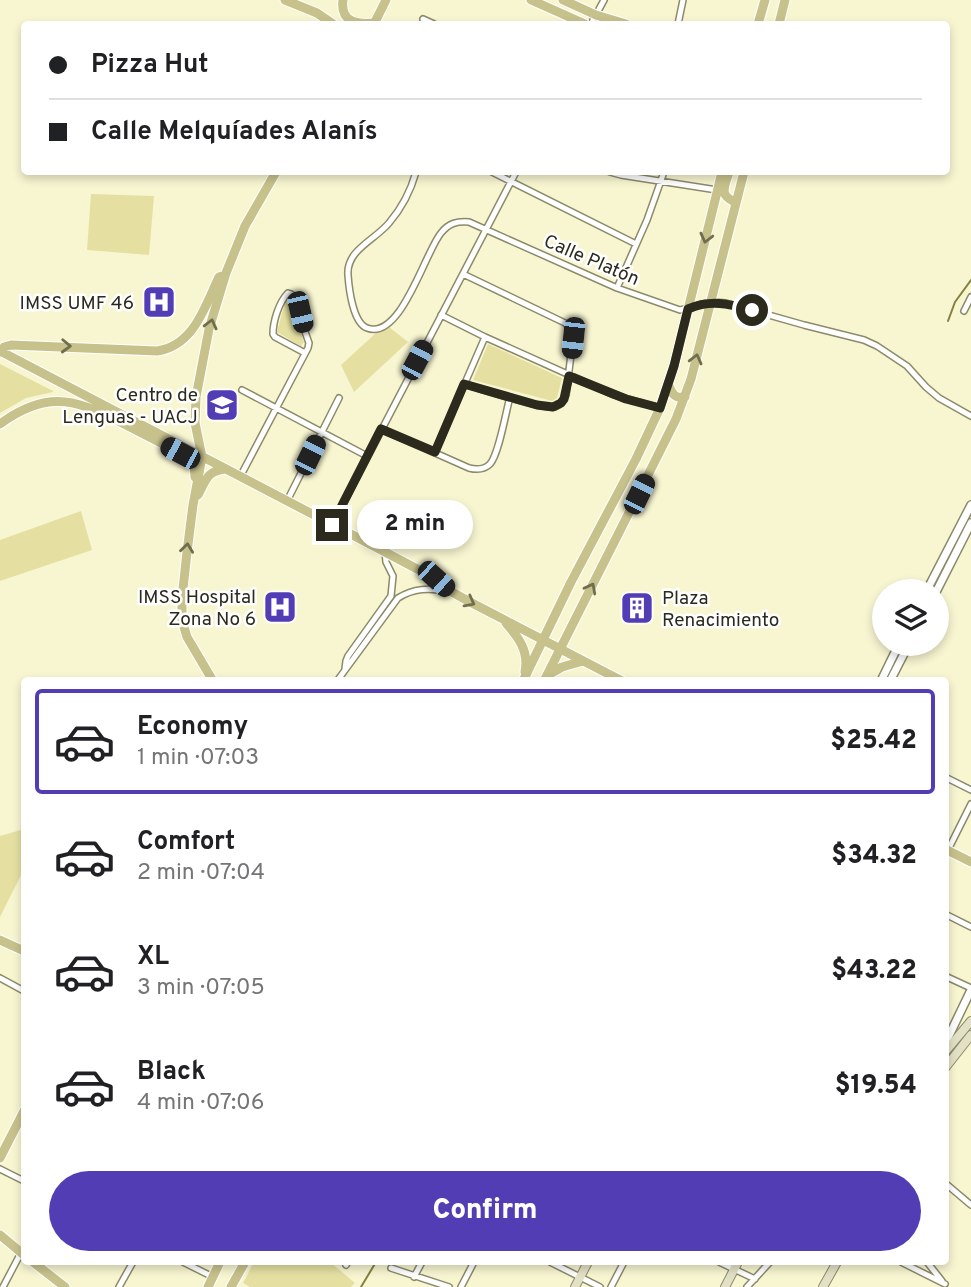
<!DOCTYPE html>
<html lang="en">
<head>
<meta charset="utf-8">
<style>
	:root { --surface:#fff; --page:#f2f2f2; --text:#202124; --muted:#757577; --line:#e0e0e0; --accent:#523db5 }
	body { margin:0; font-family:Overpass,sans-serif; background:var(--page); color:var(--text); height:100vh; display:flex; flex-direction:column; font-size:26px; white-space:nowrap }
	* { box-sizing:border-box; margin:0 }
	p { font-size:23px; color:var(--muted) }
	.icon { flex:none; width:38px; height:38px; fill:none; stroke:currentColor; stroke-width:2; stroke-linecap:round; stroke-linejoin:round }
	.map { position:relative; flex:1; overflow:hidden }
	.sheet { position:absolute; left:21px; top:677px; width:928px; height:588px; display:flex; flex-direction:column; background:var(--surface); border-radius:7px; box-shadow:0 4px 10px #0003 }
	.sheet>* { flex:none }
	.guide { position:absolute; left:21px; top:21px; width:929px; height:154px; border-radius:7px; box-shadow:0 4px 10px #0003; display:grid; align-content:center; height:154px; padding:0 28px; background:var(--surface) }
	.fabs { position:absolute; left:872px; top:579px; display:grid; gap:14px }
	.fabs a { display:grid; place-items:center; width:77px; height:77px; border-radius:50%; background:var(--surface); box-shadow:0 4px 10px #0003; font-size:35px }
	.end { position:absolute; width:32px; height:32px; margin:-16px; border:9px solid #2b2a1c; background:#fff; box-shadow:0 0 0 4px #fff }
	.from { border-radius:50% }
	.bubble { position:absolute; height:49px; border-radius:24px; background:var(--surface); box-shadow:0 4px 10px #0003; font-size:23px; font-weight:800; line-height:49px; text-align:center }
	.car { position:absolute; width:21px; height:42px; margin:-21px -10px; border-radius:9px; box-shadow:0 0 5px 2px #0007; background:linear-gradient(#222 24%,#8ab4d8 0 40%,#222 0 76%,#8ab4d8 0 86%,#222 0) }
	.guide b { display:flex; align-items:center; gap:24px; height:66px; font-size:26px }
	.guide b+b { border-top:2px solid var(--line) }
	.guide i { width:18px; height:18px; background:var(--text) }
	ul { padding:12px 0 0; list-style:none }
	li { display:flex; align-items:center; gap:21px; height:105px; margin:0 14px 10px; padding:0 14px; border:4px solid transparent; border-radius:7px }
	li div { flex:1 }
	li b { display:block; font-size:26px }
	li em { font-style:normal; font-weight:800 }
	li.selected { border-color:var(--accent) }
	li>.icon { width:63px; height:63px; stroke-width:1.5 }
	.button { display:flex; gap:14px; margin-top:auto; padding:14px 28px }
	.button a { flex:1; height:80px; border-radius:42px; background:var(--accent); color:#fff; font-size:28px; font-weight:800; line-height:80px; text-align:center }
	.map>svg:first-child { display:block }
	.green { fill:#e5e0a2 }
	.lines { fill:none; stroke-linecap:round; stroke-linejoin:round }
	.stream { stroke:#858042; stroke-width:2 }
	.minor-casing { stroke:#8c8a69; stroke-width:8 }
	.tertiary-casing { stroke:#8c8a69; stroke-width:10 }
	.secondary-casing { stroke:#8c8a69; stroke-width:10 }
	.primary-casing { stroke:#fff; stroke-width:11 }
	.minor { stroke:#fff; stroke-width:5 }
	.tertiary { stroke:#fff; stroke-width:7 }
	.secondary { stroke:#e3e1c5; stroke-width:8 }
	.primary { stroke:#c7c28c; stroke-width:9 }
	.oneway { stroke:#716e4e }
	.route { stroke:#2b2a1c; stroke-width:9 }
	.labels { text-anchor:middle; stroke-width:5; stroke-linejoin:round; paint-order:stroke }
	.street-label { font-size:19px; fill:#2b2a1c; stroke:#fff }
	.poi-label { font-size:19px; fill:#2b2a1c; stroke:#fff; text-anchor:end }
</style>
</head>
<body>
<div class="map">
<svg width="971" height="1287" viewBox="0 0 971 1287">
	<rect width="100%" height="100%" fill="#f8f6d1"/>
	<!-- green -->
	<path class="green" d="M91 194 154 196 149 255 87 250Z
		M289 297C298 305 299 330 304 342L301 346 277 332 286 298Z
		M389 327 408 342 354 392 341 365 376 333Z
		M488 344 562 378 557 398 552 401 473 380Z
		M0 364 53 391V392L26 398 0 413Z
		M81 511 92 550 0 581V540Z
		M24 829V869L0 917V836Z
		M254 1262H330L355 1283 351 1287H250L243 1283Z"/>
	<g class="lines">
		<!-- stream -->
		<path class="stream" d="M948 321 955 302 971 280
			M361 1287 376 1262"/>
		<defs>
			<path id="minor" d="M423 19 434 24
				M591 24 604 0
				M678 24 683 0
				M416 172C411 190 401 209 389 223 375 240 346 250 348 275 349 289 353 323 367 328 401 341 425 252 441 233 449 223 457 221 469 222L617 288 680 310 710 302 726 303 804 325 864 340 877 346 907 366 926 387 939 398 971 416
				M492 172 636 244
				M610 172 621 175 717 190
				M463 274 565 323 571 329 573 338 566 395C563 401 561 405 555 407 544 410 479 388 464 384
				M617 288 647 220 664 172
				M964 311 971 297
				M441 315 485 337 614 395 660 408
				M242 390 367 456
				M381 429 469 468C477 470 484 470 490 464 499 454 506 411 510 397
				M435 452 485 337
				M240 477 308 348 309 343 303 326 297 299 291 294 288 293C279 302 273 321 273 334L275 337 305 353
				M287 501 339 398
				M332 525 516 172
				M345 669 346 661 348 656 391 596 393 576 386 562 385 552
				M337 681 398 598C414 588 429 588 446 591
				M945 777 971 790
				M948 850 971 804
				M945 914 971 927
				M945 976 971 988
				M0 978 24 991
				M0 1169 24 1181
				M945 1183 971 1205
				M183 1262 213 1277
				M550 1262 600 1287
				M719 1262 755 1279
				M901 1262 945 1284
				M927 1262 942 1281
				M346 1265 348 1262
				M391 1268 449 1287
				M414 1277 422 1262
				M3 1287 24 1247
				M119 1287 133 1262
				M461 1287 474 1262
				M611 1287 624 1262
				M747 1287 770 1262"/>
			<path id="tertiary" d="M926 592 971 505
				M936 592 971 523
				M881 681 899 644
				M890 681 909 644
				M945 1044 971 990"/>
			<path id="secondary" d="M945 1052 971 1021
				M945 1068 971 1035
				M575 1287 588 1262
				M725 1287 738 1262
				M823 1287 837 1262"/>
			<path id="primary" d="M285 0 317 13 333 24
				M343 0C340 22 357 25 375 23
				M531 0 585 24
				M563 0 596 15 626 24
				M374 24 386 0
				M758 24 765 0
				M779 24 785 0
				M729 172C725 186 718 195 735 202
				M0 351 385 552 436 579 450 591 472 603 622 681
				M1 352 4 347 11 345 157 351C194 346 205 306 219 277L222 276
				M668 384C672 393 674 399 685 397
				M0 424C50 387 80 401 130 427 149 437 168 446 187 457L194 464 195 477
				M198 495C206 480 207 471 225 469
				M506 623C519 638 529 651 525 672
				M548 675 562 667 583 661
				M213 681 187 637 182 620V598L187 552 193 505 202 457 195 423 196 397 209 329 226 273 245 226 276 172
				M523 681 571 582 636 459 660 408 674 366 722 172
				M544 681 648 475 676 419 691 379 744 172
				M945 849 971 862
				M0 940 24 951
				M0 1158 24 1111
				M0 1235 24 1255
				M33 1262 65 1287
				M208 1287 220 1262
				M231 1287 245 1262"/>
		</defs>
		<!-- minor casing -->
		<use href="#minor" class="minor-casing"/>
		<!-- tertiary casing -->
		<use href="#tertiary" class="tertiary-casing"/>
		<!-- secondary casing -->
		<use href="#secondary" class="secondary-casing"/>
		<!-- primary casing -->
		<use href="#primary" class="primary-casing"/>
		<!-- minor -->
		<use href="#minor" class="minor"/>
		<!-- tertiary -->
		<use href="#tertiary" class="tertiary"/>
		<!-- secondary -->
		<use href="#secondary" class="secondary"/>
		<!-- primary -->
		<use href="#primary" class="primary"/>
	</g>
	<!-- one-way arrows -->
	<defs><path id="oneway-chevron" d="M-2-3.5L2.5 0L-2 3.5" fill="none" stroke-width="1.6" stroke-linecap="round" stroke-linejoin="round" transform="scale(1.75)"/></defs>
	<g class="oneway">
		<use href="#oneway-chevron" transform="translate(706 238) rotate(104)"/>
		<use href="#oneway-chevron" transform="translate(211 324) rotate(-76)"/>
		<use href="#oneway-chevron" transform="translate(66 346) rotate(2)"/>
		<use href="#oneway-chevron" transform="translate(696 359) rotate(-76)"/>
		<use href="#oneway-chevron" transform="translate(187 548) rotate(-83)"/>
		<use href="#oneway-chevron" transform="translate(591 588) rotate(-62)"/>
		<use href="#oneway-chevron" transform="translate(470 602) rotate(28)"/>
	</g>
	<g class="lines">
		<!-- route -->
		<path class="route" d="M332 525 381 429 435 452 464 384 537 405 553 407 561 403 564 399 569 376 626 399 660 408 674 366 688 309C711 299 729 304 752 310"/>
	</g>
	<!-- icons -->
	<defs>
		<symbol id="hospital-square" viewBox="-11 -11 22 22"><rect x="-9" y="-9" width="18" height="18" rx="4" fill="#523db5" stroke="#fff"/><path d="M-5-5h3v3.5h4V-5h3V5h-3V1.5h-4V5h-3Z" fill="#fff"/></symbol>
		<symbol id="university-square" viewBox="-11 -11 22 22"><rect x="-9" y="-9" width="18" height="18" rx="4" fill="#523db5" stroke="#fff"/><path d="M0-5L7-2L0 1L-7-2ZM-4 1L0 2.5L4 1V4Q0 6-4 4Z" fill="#fff"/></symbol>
		<symbol id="building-square" viewBox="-11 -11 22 22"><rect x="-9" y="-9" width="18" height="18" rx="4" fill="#523db5" stroke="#fff"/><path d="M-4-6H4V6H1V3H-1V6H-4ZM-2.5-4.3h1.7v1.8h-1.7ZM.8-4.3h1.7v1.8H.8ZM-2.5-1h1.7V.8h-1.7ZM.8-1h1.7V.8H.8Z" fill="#fff"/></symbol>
	</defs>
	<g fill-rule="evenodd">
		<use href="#hospital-square" x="140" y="283" width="38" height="38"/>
		<use href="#university-square" x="203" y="386" width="38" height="38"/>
		<use href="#hospital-square" x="261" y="588" width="38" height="38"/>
		<use href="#building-square" x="618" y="589" width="38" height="38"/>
	</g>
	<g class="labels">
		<!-- street labels -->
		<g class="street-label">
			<text transform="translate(592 259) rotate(23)" y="7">Calle Platón</text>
		</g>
		<!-- poi labels -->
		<g class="poi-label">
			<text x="134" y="309">IMSS UMF 46</text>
			<text x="198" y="401">Centro de<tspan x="198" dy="22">Lenguas - UACJ</tspan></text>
			<text x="256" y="603">IMSS Hospital<tspan x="256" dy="22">Zona No 6</tspan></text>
			<text x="662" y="604" text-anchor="start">Plaza<tspan x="662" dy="22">Renacimiento</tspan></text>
		</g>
	</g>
</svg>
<div class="fabs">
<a><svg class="icon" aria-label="layers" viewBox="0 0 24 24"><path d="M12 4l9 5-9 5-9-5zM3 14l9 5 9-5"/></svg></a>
</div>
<i class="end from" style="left:752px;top:310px"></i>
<i class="end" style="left:332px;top:525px"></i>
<div class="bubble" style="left:357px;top:500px;width:116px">2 min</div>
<i class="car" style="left:300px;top:312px;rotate:167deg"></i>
<i class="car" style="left:573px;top:338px;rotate:186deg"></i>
<i class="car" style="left:417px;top:360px;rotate:28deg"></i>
<i class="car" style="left:180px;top:453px;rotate:298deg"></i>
<i class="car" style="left:310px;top:455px;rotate:26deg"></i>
<i class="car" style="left:639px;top:494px;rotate:26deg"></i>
<i class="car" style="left:436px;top:579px;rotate:132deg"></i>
<div class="guide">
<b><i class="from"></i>Pizza Hut</b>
<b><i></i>Calle Melquíades Alanís</b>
</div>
<section class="sheet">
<ul>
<li class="selected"><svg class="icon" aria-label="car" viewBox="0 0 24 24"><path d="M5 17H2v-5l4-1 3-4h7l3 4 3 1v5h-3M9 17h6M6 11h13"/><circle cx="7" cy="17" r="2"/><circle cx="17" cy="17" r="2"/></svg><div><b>Economy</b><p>1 min · 07:03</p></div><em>$25.42</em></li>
<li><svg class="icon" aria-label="car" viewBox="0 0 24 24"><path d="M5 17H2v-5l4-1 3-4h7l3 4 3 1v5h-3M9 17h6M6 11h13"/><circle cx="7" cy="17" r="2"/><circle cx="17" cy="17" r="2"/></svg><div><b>Comfort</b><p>2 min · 07:04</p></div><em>$34.32</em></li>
<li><svg class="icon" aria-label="car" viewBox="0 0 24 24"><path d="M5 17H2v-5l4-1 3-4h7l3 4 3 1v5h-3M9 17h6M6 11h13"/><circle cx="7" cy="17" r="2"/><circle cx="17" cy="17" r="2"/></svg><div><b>XL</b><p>3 min · 07:05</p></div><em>$43.22</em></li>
<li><svg class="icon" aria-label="car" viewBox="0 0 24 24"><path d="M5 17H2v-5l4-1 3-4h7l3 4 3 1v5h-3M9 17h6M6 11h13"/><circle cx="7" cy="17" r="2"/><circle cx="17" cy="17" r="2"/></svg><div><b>Black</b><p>4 min · 07:06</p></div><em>$19.54</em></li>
</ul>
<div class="button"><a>Confirm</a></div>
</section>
</div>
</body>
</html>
